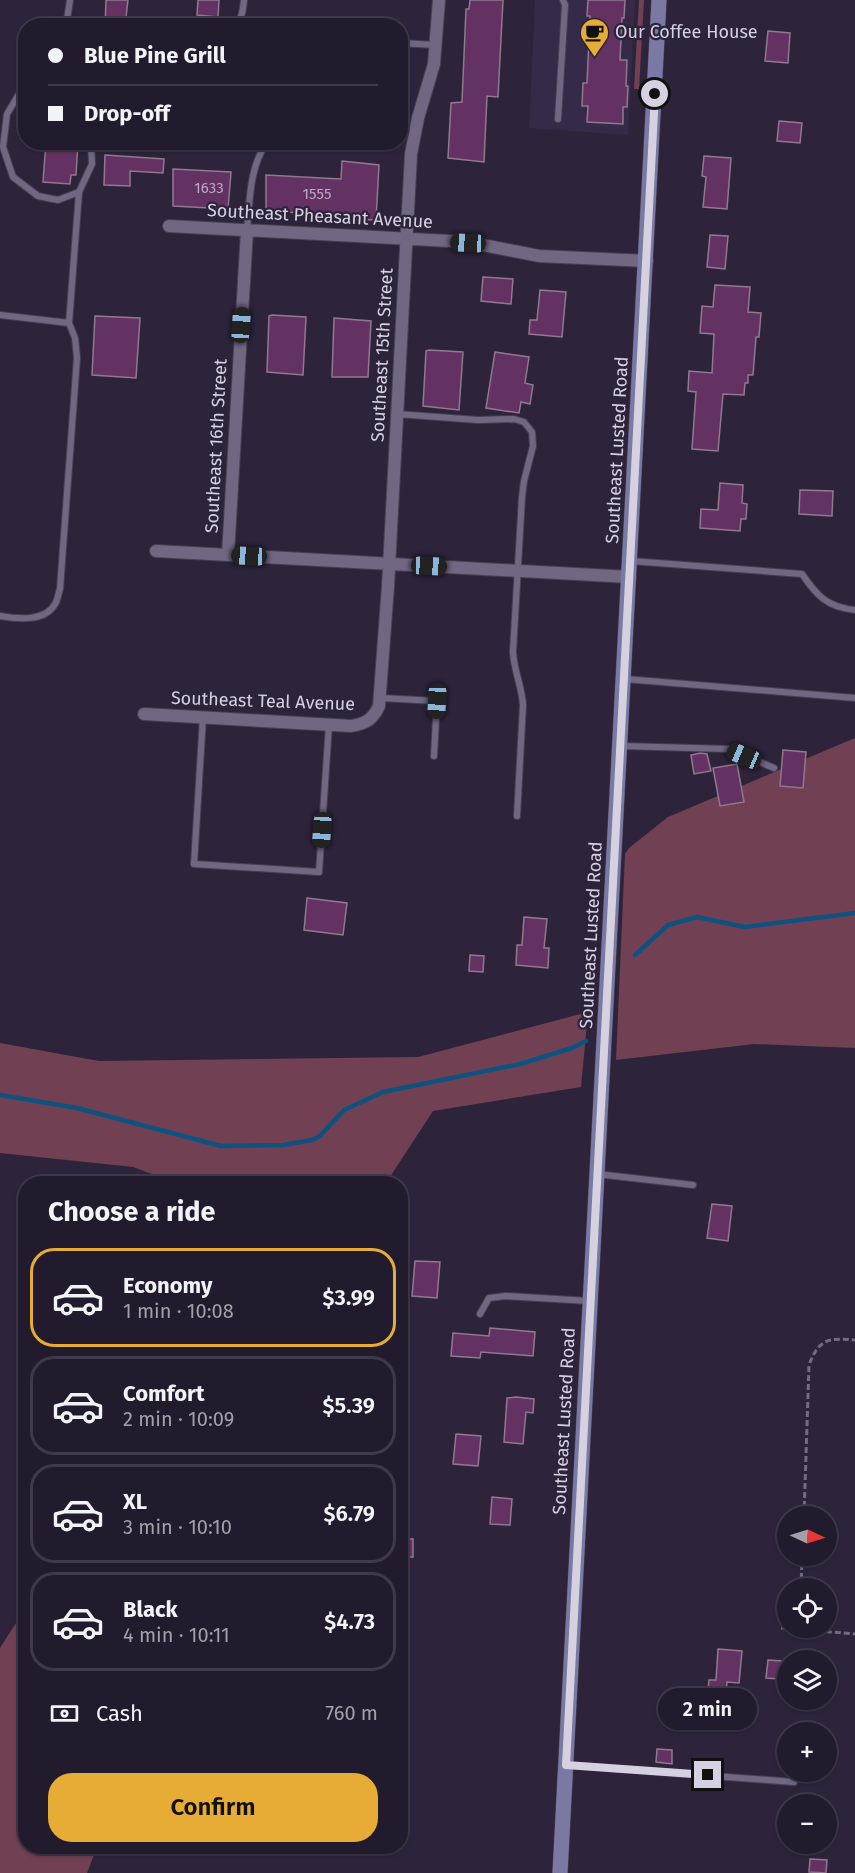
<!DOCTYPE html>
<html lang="en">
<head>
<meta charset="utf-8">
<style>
	:root { --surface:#221b2d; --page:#2e2839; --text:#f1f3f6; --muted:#a2a1aa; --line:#3f3949; --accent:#e6ac36 }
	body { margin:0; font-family:"Fira Sans",sans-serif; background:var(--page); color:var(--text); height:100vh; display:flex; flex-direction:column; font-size:22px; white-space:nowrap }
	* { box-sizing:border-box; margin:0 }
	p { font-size:20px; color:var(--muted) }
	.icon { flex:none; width:33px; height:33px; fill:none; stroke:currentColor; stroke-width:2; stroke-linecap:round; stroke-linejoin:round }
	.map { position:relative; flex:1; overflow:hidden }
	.sheet { position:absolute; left:18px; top:1176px; width:390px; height:678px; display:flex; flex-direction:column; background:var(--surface); border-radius:24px; box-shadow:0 2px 4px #0004,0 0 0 2px var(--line) }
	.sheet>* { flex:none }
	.guide { position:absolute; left:18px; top:18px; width:390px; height:132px; border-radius:24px; box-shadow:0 2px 4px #0004,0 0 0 2px var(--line); display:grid; align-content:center; height:132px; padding:0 30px; background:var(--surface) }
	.needle { width:39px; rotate:94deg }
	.controls { position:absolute; left:777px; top:1506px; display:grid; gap:12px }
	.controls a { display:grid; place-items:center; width:60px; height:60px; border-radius:50%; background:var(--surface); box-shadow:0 2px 4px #0004,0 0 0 2px var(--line); font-size:30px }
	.end { position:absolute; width:27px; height:27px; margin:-14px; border:8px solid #d6d1e1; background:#111; box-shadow:0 0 0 3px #111 }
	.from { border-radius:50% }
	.bubble { position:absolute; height:42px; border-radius:21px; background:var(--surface); box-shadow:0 2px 4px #0004,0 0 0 2px var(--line); font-size:20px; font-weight:600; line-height:42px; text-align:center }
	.car { position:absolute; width:18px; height:36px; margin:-18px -9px; border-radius:8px; box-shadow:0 0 4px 2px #0007; background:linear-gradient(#222 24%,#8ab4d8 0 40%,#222 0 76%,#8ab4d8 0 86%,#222 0) }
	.guide b { display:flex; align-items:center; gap:21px; height:57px; font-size:22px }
	.guide b+b { border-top:2px solid var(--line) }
	.guide i { width:15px; height:15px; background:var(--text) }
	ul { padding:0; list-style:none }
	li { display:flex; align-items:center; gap:18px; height:99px; margin:0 12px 9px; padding:0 18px; border:3px solid var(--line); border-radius:24px }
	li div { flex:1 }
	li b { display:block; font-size:22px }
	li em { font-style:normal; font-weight:600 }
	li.active { border-color:var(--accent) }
	li>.icon { width:54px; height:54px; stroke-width:1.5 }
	h2 { padding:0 30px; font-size:27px; line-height:72px }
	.pay { display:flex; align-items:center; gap:15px; height:66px; padding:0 30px; font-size:22px }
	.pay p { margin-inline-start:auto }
	.primary-button { display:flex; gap:12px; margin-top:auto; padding:12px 30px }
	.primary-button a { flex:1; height:69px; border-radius:24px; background:var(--accent); color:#111; font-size:24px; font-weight:600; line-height:69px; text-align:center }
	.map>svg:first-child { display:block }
	.built { fill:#352a48 }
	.green { fill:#714052 }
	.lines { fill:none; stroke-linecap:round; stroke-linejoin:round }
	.stream { stroke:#0e5380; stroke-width:4.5 }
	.building { fill:#643262; stroke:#90788e; stroke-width:1.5 }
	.lane-casing { stroke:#474054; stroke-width:8 }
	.street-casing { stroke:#474054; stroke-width:14 }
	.secondary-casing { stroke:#474054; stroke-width:16 }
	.path { stroke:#736c81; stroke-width:3; stroke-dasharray:6 3; stroke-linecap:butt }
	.lane { stroke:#716783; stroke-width:6 }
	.street { stroke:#716783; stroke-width:12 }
	.secondary { stroke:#7a79a3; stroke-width:15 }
	.route { stroke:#d6d1e1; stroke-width:8 }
	.labels { text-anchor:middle; stroke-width:4.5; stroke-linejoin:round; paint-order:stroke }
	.number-label { font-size:15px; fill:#baa9c1 }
	.poi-label { font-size:18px; fill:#d6d1e1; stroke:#2d243c; text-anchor:start }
	.street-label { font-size:18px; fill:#d6d1e1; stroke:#2d243c }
</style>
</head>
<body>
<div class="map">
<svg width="855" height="1873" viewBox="0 0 855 1873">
	<rect width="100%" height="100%" fill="#2d243c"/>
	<!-- built -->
	<path class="built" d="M535 0H635L628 135 529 128Z"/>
	<!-- green -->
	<path class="green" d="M639 0H644L639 89H634Z
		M855 738V1048L754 1044 616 1060 625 854 629 848 668 817Z
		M588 1012 581 1087 433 1111 386 1183H176L133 1167 0 1153V1043L99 1061 418 1057Z
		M25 1609 26 1846 97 1847 87 1873H0V1648Z"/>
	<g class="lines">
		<!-- stream -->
		<path class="stream" d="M635 955 668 925 697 917 745 927 855 913
			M0 1095 77 1108 221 1146 283 1145 312 1140 320 1136 344 1110 383 1092 520 1064 572 1048 586 1041"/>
	</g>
	<!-- building -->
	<path class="building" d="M106 0H128L125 26H105Z
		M198 0H219L218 17 197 15Z
		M470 0H503L498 97 487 96 484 162 448 158 451 103 462 102 466 9H469Z
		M588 0H625L624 18H622L620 60H627L626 86H628L627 107H623V124L587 122 588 106H582L583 83H587L590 16H587Z
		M768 31 790 33 788 63 765 61Z
		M779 121 802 123 800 143 777 141Z
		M46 142H78L76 175H71L70 184 43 182Z
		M105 155 164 159 163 173 130 171V186L104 185Z
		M704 156 731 158 727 209 703 207 706 177 702 176Z
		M342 161 379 165 376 220 339 219V215L266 211V175L341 179Z
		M173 169 231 172 228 209 173 206Z
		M710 235 728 236 725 269 707 267Z
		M483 277 513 279 511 304 481 301Z
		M715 285 750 287 748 312 761 313 759 337H756L753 375H748V383H745L744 395 723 394 718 451 692 449 696 392 688 391 689 371 712 373 714 334 700 333 702 306 713 307Z
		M540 290 566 292 562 337 529 334 530 320H537Z
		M272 315 306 317 303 375 267 372 269 316Z
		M95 316 140 318 136 378 92 375Z
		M334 318 371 321 368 377H332Z
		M429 350 463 352 459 410 423 406 426 351Z
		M495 352 529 357 525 383 533 385 530 404 521 402 519 413 486 408Z
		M720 483 743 485 742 503 747 504 746 519H741L740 531 700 528 701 509 718 510Z
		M800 490 833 491 832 516 799 514Z
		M783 750 806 752 803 788 780 786Z
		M700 753 707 754 711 771 694 774 691 755Z
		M737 764 744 802 720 806 713 768Z
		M307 898 347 903 343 935 304 930Z
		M524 917 547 919 544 948H549L548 968 516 965 517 945H522Z
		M470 955 484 956 483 972 469 971Z
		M712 1204 732 1206 728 1241 707 1238Z
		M415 1261 440 1262 437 1298 412 1296Z
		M490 1328 535 1332 533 1356 481 1352 480 1358 451 1356 453 1333 489 1336Z
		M516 1397 534 1399 533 1413 526 1412 523 1444 504 1442 507 1398Z
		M456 1434 481 1436 478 1466 453 1464Z
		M492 1497 512 1499 510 1525 490 1524Z
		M400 1539H413V1557H400Z
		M718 1649 742 1651 739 1683 727 1682 726 1700 707 1699 709 1680H716Z
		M768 1660 782 1661 780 1679 766 1678Z
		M657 1749 672 1750V1764L656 1762Z
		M810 1859 827 1860 826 1873 809 1872Z"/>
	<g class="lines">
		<defs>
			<path id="lane" d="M221 24C241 26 242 19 244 0
				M66 26 70 0
				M400 43 436 45
				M26 82 7 114 3 147 13 177 38 196 58 200 79 192 92 164 91 142
				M558 119 565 5 563 0
				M247 230C250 200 249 168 267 142
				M0 315 69 323
				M397 414 478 420 514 419 524 422 532 432 533 446 524 481 522 497 513 652C514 671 522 687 523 705L517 816
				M631 561 802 574C817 596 827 607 855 610
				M0 616C18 619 45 622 55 604 58 600 58 594 60 589L77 358 75 338 69 323 79 192
				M625 679 855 698
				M381 698 437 701 434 756
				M203 717 194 864 319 872 329 725
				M621 746 729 749 774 768
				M597 1174 693 1185
				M480 1314 489 1298 506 1296 589 1301
				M566 1765 794 1782"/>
			<path id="street" d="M169 226 468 242 539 256 647 261
				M156 551 630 577
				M228 555 247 230
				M144 714 351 726C366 724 373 719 379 706L388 586 411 154 418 118 434 64 439 0"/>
			<path id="secondary" d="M560 1873 659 0"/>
		</defs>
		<!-- lane casing -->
		<use href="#lane" class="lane-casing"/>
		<!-- street casing -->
		<use href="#street" class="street-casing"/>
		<!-- secondary casing -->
		<use href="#secondary" class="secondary-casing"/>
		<!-- path -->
		<path class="path" d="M804 1516 809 1365C819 1338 829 1338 855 1340
			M801 1588 802 1556
			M781 1628 855 1634"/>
		<!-- lane -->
		<use href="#lane" class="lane"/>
		<!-- street -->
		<use href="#street" class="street"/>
		<!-- secondary -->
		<use href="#secondary" class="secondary"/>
	</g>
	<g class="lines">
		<!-- route -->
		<path class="route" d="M655 94 566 1765 708 1775"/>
	</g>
	<!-- icons -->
	<defs>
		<symbol id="cafe-pin" viewBox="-11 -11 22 30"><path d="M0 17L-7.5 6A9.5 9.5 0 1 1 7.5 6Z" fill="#e6ac36" stroke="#2d243c"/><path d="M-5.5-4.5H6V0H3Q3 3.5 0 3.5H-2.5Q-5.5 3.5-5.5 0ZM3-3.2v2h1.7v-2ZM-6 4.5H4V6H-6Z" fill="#111"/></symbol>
	</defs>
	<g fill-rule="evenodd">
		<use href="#cafe-pin" x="578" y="16" width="33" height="45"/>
	</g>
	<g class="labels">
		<!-- number labels -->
		<g class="number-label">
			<text x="209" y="193">1633</text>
			<text x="317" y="199">1555</text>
		</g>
		<!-- poi labels -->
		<g class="poi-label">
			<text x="615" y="38">Our Coffee House</text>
		</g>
		<!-- street labels -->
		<g class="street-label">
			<text transform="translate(320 216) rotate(3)" y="6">Southeast Pheasant Avenue</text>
			<text transform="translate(382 355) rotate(-87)" y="6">Southeast 15th Street</text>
			<text transform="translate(216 446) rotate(-87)" y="6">Southeast 16th Street</text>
			<text transform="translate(617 450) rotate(-87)" y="6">Southeast Lusted Road</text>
			<text transform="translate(263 701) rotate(2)" y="6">Southeast Teal Avenue</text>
			<text transform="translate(591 935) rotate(-87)" y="6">Southeast Lusted Road</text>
			<text transform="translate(564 1421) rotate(-87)" y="6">Southeast Lusted Road</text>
		</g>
	</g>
</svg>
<div class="controls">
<a><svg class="needle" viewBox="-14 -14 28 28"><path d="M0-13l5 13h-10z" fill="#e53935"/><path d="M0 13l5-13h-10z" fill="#a2a1aa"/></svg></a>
<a><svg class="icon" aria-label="locate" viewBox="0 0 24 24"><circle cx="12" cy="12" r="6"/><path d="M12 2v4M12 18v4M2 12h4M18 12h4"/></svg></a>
<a><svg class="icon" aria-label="layers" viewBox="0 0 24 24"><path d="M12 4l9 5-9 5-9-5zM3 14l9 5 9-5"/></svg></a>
<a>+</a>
<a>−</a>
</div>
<i class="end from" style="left:655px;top:94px"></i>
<i class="end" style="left:708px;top:1775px"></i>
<div class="bubble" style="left:658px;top:1688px;width:99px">2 min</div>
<i class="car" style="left:468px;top:243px;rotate:273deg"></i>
<i class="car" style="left:241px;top:325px;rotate:4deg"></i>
<i class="car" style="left:249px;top:556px;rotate:273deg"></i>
<i class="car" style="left:429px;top:566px;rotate:93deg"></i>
<i class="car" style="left:437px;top:701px;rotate:183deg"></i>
<i class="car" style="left:744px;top:756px;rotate:293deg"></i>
<i class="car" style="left:322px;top:830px;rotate:184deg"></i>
<div class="guide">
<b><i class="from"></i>Blue Pine Grill</b>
<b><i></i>Drop-off</b>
</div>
<section class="sheet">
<h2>Choose a ride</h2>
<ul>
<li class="active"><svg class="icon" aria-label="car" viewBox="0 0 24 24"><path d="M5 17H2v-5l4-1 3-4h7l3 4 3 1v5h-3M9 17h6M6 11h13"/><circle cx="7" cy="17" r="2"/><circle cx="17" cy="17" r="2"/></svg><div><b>Economy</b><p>1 min · 10:08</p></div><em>$3.99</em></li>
<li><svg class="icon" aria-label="car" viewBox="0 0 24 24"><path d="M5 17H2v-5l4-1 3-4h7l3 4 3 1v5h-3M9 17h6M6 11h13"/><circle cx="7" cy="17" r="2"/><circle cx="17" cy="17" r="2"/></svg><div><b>Comfort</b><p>2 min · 10:09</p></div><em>$5.39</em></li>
<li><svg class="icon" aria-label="car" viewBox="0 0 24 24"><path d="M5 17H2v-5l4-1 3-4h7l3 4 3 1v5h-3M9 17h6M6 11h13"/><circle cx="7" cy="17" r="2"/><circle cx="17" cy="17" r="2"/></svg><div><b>XL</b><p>3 min · 10:10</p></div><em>$6.79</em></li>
<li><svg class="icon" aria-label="car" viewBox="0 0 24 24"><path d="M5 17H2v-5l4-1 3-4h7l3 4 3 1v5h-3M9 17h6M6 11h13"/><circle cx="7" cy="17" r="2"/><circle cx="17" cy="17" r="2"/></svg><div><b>Black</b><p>4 min · 10:11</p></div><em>$4.73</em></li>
</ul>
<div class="pay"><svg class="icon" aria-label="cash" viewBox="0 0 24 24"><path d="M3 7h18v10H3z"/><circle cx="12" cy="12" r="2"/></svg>Cash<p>760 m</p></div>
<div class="primary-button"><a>Confirm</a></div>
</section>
</div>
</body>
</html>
